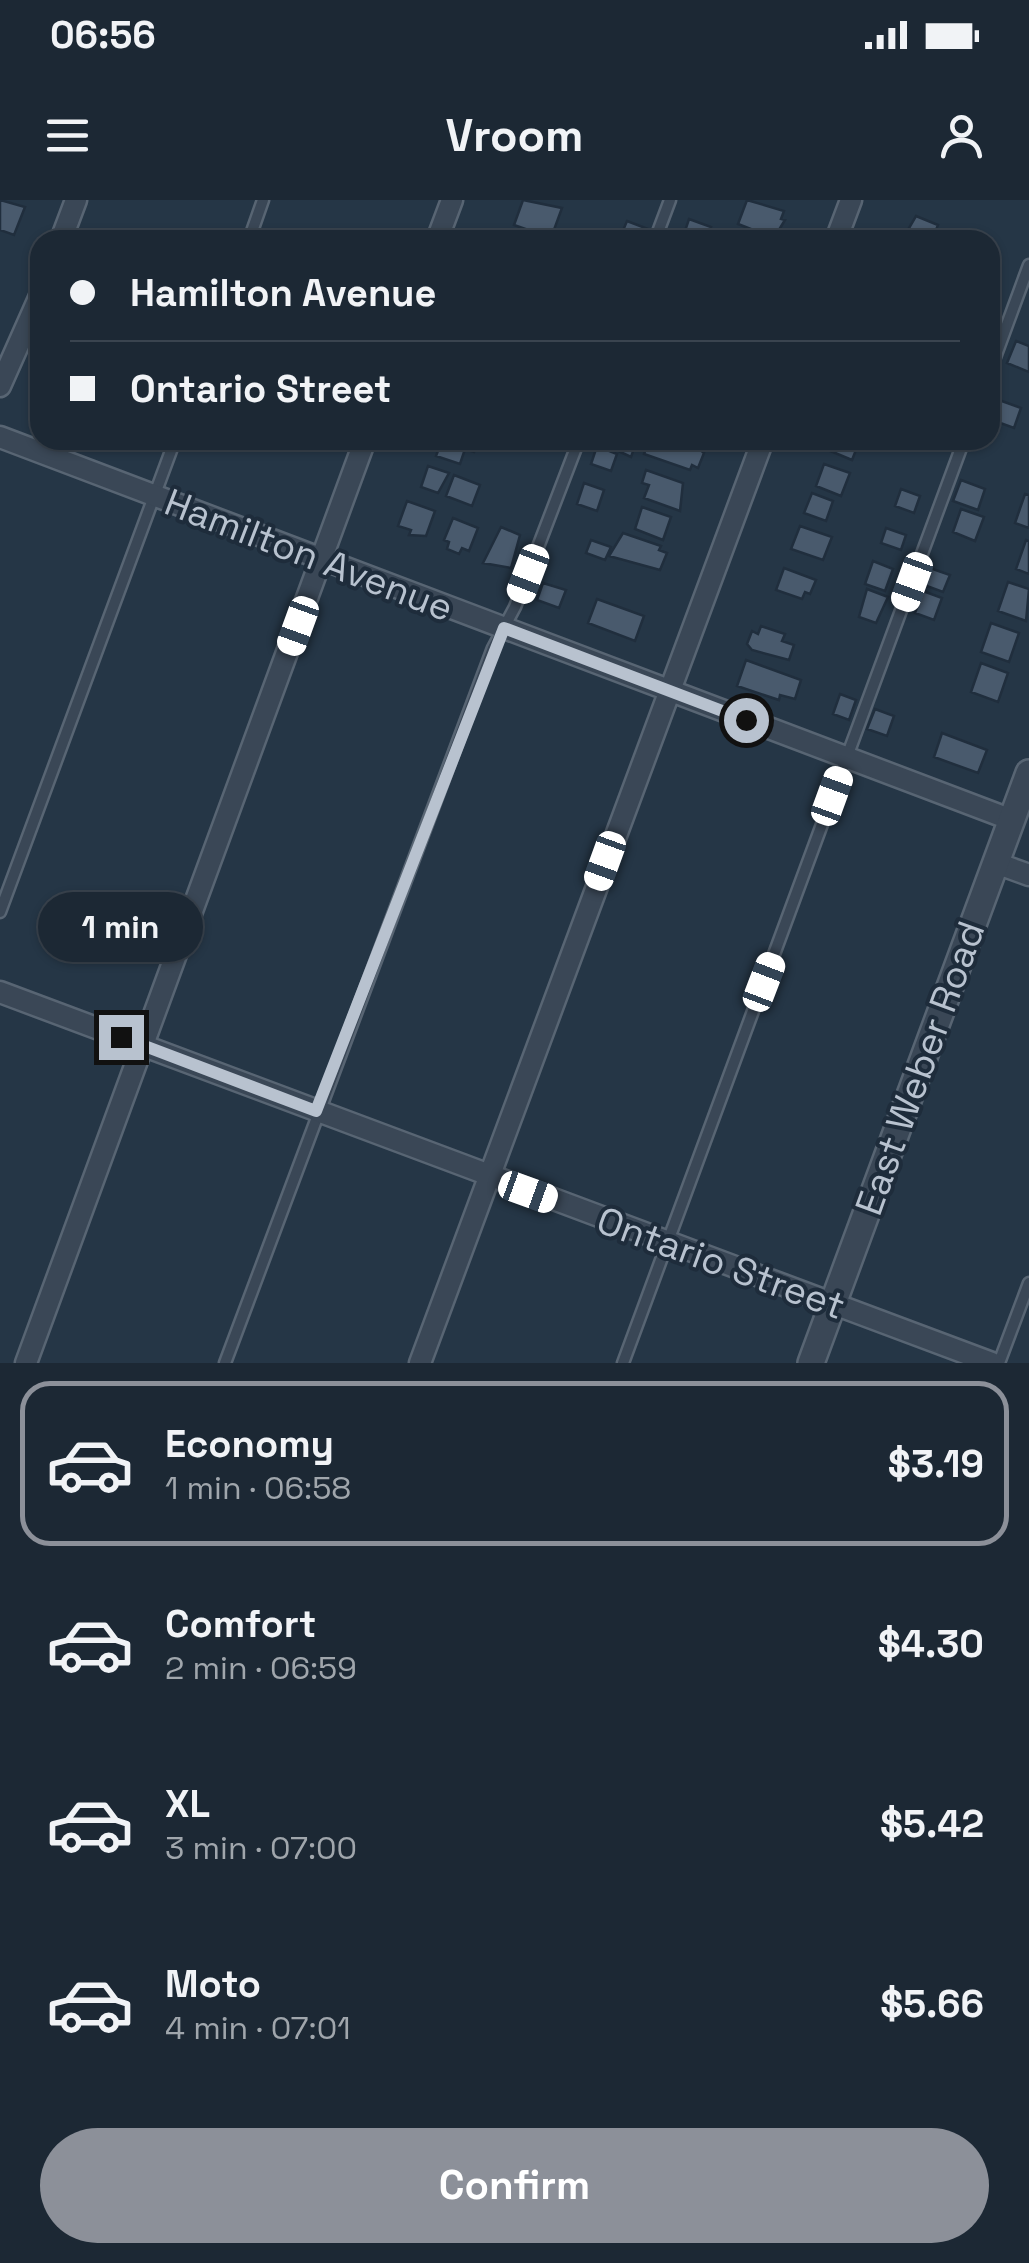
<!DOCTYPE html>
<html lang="en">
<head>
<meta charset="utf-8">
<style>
	:root { --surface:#1c2834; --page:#25303c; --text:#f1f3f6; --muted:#a0a6ac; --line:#3a444f; --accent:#8c9099 }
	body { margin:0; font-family:"Space Grotesk",sans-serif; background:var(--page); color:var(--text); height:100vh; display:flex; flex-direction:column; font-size:38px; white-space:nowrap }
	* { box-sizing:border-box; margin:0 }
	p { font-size:32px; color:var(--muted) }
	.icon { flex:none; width:55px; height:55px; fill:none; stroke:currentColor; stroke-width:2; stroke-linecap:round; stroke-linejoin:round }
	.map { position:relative; height:1163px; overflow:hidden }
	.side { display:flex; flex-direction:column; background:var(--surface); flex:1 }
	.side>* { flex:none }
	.hud { position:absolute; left:30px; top:30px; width:970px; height:220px; border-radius:30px; box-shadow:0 2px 8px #0004,0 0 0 2px var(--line); display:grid; align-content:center; height:220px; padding:0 40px; background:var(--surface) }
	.end { position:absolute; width:45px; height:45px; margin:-22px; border:12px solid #b8c2cf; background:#111; box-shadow:0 0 0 5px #111 }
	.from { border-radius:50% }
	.bubble { position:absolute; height:70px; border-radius:35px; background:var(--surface); box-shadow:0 2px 8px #0004,0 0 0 2px var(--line); font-size:32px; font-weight:600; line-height:70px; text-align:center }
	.car { position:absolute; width:30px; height:60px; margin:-30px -15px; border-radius:12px; box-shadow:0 0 8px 2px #0007; background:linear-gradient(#fff 24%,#345 0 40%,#fff 0 76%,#345 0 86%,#fff 0) }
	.hud b { display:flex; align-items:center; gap:35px; height:95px; font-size:38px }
	.hud b+b { border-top:2px solid var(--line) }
	.hud i { width:25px; height:25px; background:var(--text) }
	ul { padding:18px 0 0; list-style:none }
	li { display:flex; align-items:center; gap:30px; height:165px; margin:0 20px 15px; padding:0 20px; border:5px solid transparent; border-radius:30px }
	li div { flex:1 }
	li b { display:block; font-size:38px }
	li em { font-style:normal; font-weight:600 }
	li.current { border-color:var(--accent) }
	li>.icon { width:90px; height:90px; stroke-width:1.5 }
	.cta { display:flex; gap:20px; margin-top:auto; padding:20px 40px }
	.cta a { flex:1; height:115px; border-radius:60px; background:var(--accent); color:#fff; font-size:40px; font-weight:600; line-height:115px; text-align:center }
	.status { display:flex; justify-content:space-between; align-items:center; height:70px; padding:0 50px; background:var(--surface); direction:ltr }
	.status svg { height:28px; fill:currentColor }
	header { display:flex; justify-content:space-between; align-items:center; height:130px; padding:0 40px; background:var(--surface); font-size:45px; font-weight:600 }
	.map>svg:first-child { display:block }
	.building { fill:#495a6d; stroke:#202e3d; stroke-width:2.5 }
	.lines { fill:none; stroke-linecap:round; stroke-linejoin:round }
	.service-casing { stroke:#586573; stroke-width:15 }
	.minor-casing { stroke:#586573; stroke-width:25 }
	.tertiary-casing { stroke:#586573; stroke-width:30 }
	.service { stroke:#3a4756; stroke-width:10 }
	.minor { stroke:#3a4756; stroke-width:20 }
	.tertiary { stroke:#3a4756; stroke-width:25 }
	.route { stroke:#b8c2cf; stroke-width:12 }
	.labels { text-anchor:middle; stroke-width:8; stroke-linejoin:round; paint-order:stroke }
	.street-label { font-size:38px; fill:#b8c2cf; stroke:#1e2c3b }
</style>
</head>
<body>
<div class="status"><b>06:56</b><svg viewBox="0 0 49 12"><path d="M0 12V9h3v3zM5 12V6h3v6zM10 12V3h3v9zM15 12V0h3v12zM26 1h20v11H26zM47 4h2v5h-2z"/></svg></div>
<header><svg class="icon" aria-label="menu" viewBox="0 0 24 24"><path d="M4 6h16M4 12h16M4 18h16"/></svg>Vroom<svg class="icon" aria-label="person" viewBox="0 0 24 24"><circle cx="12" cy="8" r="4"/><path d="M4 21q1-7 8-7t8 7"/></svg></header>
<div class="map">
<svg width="1029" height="1163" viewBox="0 0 1029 1163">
	<rect width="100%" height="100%" fill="#253646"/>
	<!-- building -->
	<path class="building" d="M0 0 25 7 14 35 0 30Z
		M523 0 562 8 551 38 514 25Z
		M747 0 784 11 781 19 785 20 774 38 738 24Z
		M916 16 938 25 932 40H902Z
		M689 19 711 27 707 40H682Z
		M627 21 648 29 644 40H619Z
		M1016 141 1029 146V172L1007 163Z
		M999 200 1021 208 1014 228 992 220Z
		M442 240H470L477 243 474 252 465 249 460 264 436 256Z
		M595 240H629L636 243 631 257Z
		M649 240H677L698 248 704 253 698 268 692 265 690 270 644 254Z
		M832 240H860L852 260 828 250Z
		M597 246 617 254 611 271 591 264Z
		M824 264 850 273 841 296 816 286Z
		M428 266 449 273 438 293 421 287Z
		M646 270 683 283 680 311 644 298 649 285 642 283Z
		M454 275 480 285 472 306 446 296Z
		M961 280 985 289 978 310 953 301Z
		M584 283 604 290 597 311 577 304Z
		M901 289 920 296 914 313 895 306Z
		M812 293 833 301 826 321 804 313Z
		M1025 294 1029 295V328L1015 323Z
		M407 301 435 311 426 336 409 335 411 330 398 326Z
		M642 307 671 317 663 340 635 329Z
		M961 309 984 317 975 341 953 332Z
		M453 318 478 328 469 351 462 348 459 354 447 349 449 342 444 340Z
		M800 326 832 337 823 360 791 349Z
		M501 327 520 335 511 368 483 363Z
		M886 328 906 335 901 350 881 343Z
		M623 333 661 346 659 350 667 353 660 370 609 356Z
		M591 340 611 347 605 360 586 353Z
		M1026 340 1029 341V374L1016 369Z
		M873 361 893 369 885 391 865 384Z
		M784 368 816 380 810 394 805 392 802 399 776 390Z
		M930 368 950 375 943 392 924 385Z
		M1008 382 1029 389 1026 421 998 411Z
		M543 383 566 390 559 408 537 400Z
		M867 389 888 397 876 423 859 417Z
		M923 391 942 398 934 420 915 413Z
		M597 399 644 416 635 441 588 423Z
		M991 423 1019 433 1009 462 981 452Z
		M761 426 785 434 782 441 794 445 789 460 752 450 747 444 752 431 758 434Z
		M746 460 801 480 795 499 780 495 779 500 737 486Z
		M981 463 1008 473 998 502 971 492Z
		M840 494 856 500 849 520 833 514Z
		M875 509 894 516 887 536 867 529Z
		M942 533 987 550 978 573 934 557Z"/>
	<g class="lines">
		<defs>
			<path id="service" d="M249 40 263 0
				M655 40 670 0
				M990 171 1029 65
				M0 712 175 240
				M225 1163 493 448 515 407 579 240
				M623 1163 964 240
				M999 1163 1029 1083"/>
			<path id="minor" d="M61 40 76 0
				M437 40 452 0
				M836 40 851 0
				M0 186 40 96
				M0 237 1012 620
				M996 663 1029 675
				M0 792 992 1163
				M26 1163 365 240
				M420 1163 763 240"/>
			<path id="tertiary" d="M811 1163 1029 573"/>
		</defs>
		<!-- service casing -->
		<use href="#service" class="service-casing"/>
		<!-- minor casing -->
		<use href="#minor" class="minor-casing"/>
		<!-- tertiary casing -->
		<use href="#tertiary" class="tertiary-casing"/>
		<!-- service -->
		<use href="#service" class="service"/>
		<!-- minor -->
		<use href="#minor" class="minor"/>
		<!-- tertiary -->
		<use href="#tertiary" class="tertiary"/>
	</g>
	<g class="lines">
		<!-- route -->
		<path class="route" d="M121 837 316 911 504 428 746 520"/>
	</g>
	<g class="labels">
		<!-- street labels -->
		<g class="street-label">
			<text transform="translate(309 355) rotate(21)" y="13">Hamilton Avenue</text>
			<text transform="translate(920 868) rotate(-70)" y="13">East Weber Road</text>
			<text transform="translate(721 1063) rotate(20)" y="13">Ontario Street</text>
		</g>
	</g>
</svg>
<i class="end from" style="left:746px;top:520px"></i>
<i class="end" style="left:121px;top:837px"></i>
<div class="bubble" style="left:38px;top:692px;width:165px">1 min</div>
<i class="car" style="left:528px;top:374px;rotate:201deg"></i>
<i class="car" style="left:912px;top:382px;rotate:200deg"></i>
<i class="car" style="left:298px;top:426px;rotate:200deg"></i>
<i class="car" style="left:832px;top:596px;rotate:20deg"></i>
<i class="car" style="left:605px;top:661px;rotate:200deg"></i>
<i class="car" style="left:764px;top:782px;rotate:21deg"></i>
<i class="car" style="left:528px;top:992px;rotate:110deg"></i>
<div class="hud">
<b><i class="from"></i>Hamilton Avenue</b>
<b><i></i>Ontario Street</b>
</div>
</div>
<section class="side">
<ul>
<li class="current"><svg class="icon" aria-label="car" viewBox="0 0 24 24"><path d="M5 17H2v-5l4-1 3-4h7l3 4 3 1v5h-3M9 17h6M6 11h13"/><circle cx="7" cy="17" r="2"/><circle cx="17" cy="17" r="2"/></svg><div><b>Economy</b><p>1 min · 06:58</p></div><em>$3.19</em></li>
<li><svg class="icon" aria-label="car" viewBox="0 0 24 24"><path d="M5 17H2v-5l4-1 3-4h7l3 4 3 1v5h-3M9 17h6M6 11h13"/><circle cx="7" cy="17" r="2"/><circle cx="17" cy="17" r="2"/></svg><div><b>Comfort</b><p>2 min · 06:59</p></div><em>$4.30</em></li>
<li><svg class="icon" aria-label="car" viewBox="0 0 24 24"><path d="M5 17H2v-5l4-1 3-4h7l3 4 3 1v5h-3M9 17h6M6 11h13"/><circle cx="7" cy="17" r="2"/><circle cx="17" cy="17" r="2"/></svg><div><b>XL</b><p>3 min · 07:00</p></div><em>$5.42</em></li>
<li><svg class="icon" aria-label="car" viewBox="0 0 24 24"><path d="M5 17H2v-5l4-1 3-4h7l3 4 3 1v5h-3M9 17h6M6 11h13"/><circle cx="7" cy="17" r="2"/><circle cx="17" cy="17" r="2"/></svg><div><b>Moto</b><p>4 min · 07:01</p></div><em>$5.66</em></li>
</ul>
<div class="cta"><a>Confirm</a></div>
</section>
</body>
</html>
